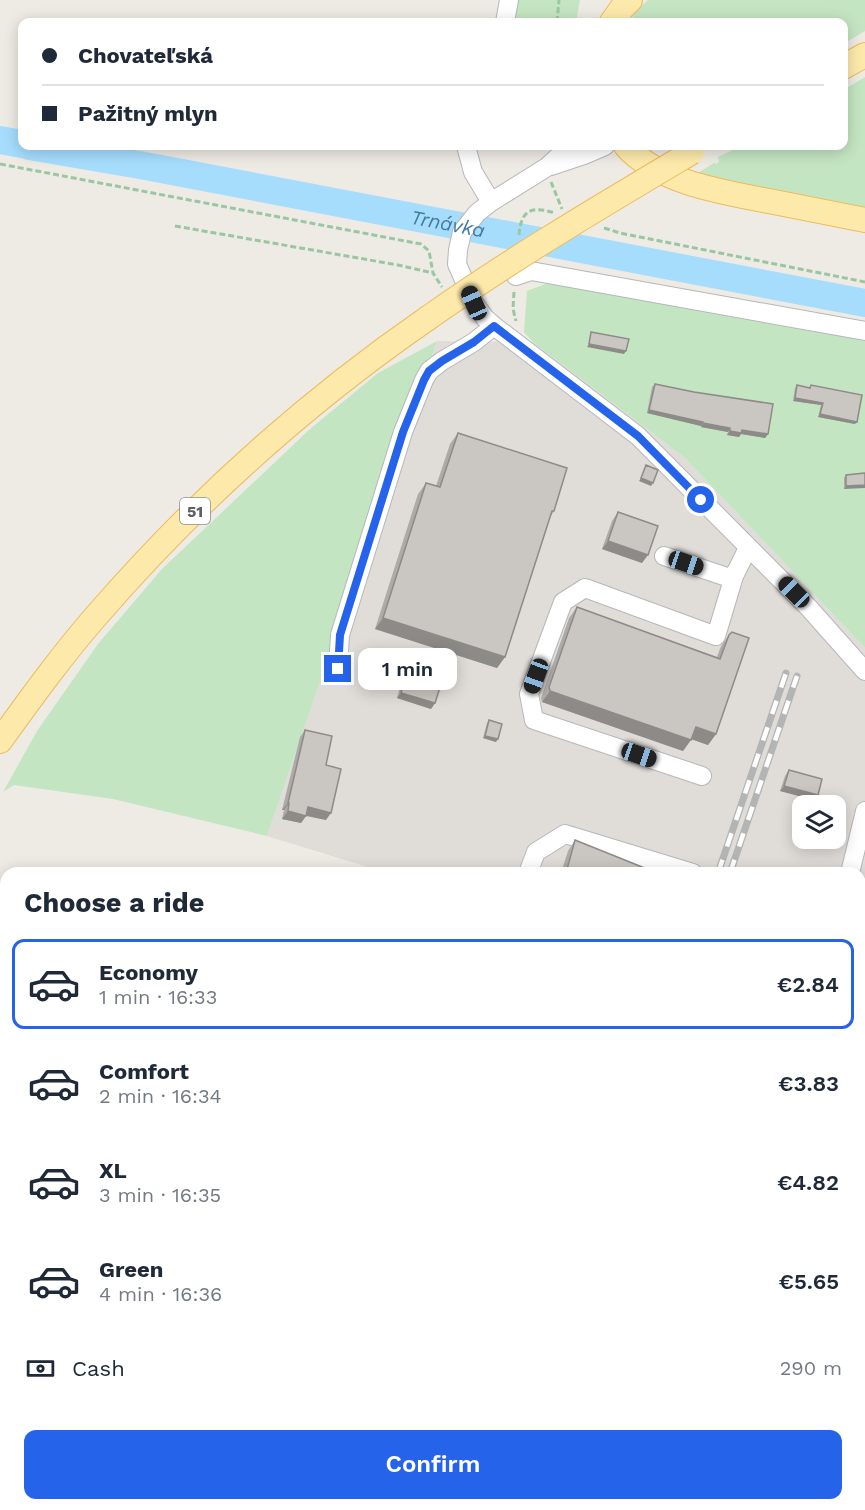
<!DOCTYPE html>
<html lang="en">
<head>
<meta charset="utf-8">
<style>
	:root { --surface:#fff; --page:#f2f2f3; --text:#1f2937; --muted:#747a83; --line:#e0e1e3; --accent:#2563eb }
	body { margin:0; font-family:"Work Sans",sans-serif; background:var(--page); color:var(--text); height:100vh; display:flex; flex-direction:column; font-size:22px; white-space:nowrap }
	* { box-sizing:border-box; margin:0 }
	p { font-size:20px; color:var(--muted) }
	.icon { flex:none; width:33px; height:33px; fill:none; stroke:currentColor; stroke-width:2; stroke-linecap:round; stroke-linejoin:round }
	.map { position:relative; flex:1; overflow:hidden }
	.panel { position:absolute; left:0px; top:867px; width:866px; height:644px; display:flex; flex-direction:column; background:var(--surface); border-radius:18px 18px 0 0; box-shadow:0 3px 15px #0003 }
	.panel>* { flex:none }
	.hud { position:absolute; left:18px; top:18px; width:830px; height:132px; border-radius:12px; box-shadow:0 3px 15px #0003; display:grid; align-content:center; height:132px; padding:0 24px; background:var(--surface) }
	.fabs { position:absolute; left:792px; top:795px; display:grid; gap:12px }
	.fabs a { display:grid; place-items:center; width:54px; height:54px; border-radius:12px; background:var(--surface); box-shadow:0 3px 15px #0003; font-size:30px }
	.end { position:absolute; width:27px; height:27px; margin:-14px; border:8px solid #2563eb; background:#fff; box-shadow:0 0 0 3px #fff }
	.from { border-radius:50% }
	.bubble { position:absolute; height:42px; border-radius:12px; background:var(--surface); box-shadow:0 3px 15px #0003; font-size:20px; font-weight:600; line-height:42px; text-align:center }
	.car { position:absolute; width:18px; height:36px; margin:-18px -9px; border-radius:8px; box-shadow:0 0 4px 2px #0007; background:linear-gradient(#222 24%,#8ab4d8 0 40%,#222 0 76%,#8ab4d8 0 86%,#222 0) }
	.hud b { display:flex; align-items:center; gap:21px; height:57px; font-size:22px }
	.hud b+b { border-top:2px solid var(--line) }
	.hud i { width:15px; height:15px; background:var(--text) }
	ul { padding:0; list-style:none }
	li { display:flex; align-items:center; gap:18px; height:90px; margin:0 12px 9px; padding:0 12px; border:3px solid transparent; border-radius:12px }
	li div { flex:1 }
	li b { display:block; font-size:22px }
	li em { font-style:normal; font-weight:600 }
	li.active { border-color:var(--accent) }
	li>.icon { width:54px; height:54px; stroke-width:1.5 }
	h2 { padding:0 24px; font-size:27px; line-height:72px }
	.pay { display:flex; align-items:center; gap:15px; height:66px; padding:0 24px; font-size:22px }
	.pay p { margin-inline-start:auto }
	.button { display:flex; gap:12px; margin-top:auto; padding:12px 24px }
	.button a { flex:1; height:69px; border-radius:12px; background:var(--accent); color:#fff; font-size:24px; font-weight:600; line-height:69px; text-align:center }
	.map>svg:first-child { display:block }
	.industrial { fill:#e0ddd9; fill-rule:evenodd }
	.green { fill:#c4e5c2 }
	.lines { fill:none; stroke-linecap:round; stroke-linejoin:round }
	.river { stroke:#a6ddfd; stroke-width:28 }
	.minor-casing { stroke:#b5b7bb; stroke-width:20 }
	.major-casing { stroke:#edbb5e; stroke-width:26 }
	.path { stroke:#9bc6a4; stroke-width:3; stroke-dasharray:6 3; stroke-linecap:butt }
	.minor { stroke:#fff; stroke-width:18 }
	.major { stroke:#fdeaab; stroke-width:24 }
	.rail-casing { stroke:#b3b4b4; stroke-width:7 }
	.rail { stroke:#fff; stroke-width:4.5; stroke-dasharray:14; stroke-linecap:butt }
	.major-bridge-casing { stroke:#edbb5e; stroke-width:26; stroke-linecap:butt }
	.major-bridge { stroke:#fdeaab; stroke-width:24 }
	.wall { fill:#aeaaa7 }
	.shaded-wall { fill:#8d8b88 }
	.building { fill:#cac6c2; stroke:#8d8b88; stroke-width:1.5 }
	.route { stroke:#2563eb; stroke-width:8 }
	.labels { text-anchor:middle; stroke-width:4.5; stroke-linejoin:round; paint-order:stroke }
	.shield { fill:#fff; stroke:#8d9092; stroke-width:1.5 }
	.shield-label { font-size:16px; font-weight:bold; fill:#5c6064 }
	.water-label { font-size:20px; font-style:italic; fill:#4179a6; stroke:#fff }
</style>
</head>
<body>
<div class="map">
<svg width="865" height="1510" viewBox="0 0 865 1510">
	<rect width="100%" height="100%" fill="#eeebe4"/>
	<!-- industrial -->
	<path class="industrial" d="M437 341 533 342 685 458 865 648V1510H215L217 1504H860V873H387L267 836ZM802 806H836V838H802Z"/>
	<!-- green -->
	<path class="green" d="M517 0H580L576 22H515Z
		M648 0H865V31L843 44V22H629L638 9Z
		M865 77V211L696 174 714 163 716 164 719 162 718 157 741 146H843V90Z
		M553 281 865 335V648L685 458 533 342 524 332 527 291Z
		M437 341 267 836 113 799 14 785 3 792 37 731 98 644 162 569 310 429 378 373Z"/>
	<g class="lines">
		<!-- river -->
		<g class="river">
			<path d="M0 140 22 144"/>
			<path id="s1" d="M29 146 140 165 865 303"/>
		</g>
		<defs>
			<path id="minor" d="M505 22 509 0
				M466 146 473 172 491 202
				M570 146 547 167 491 202 477 213 462 232 458 250 457 264 474 303 485 318 494 326 638 436 809 608 865 671
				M551 166 584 155 605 146
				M516 276 531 271 865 331
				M664 556 730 578 734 576 748 548
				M338 668 340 635 403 432 424 380 429 371 442 361 474 342 494 326
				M702 776 534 720 529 694 563 602 585 588 716 636 735 573
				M528 873 536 852 565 834 693 873
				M850 873 865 811
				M860 939 865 940
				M860 1280 865 1282
				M303 1510 305 1504
				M695 1510 696 1504"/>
			<path id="major" d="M612 22 622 8 630 0
				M843 67 865 55
				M626 146C658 183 728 193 774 202 805 208 835 214 865 220
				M0 741C31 698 62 655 97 615 195 502 305 403 428 318"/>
		</defs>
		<!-- minor casing -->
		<use href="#minor" class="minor-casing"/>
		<!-- major casing -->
		<use href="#major" class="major-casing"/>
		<!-- path -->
		<path class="path" d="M557 22 559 0
			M0 164 421 244 429 251 433 273 442 287
			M551 182 562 209
			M175 226 398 265 433 273
			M604 228 620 233 865 282
			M519 235C521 209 532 206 555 213
			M514 292 513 309 516 321
			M860 979 864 957"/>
		<!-- minor -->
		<use href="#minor" class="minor"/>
		<!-- major -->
		<use href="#major" class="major"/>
		<defs>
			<path id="rail" d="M718 873 786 673
				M730 873 797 676
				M433 1510 441 1504
				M515 1510 517 1504"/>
		</defs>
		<!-- rail casing -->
		<use href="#rail" class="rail-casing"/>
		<!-- rail -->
		<use href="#rail" class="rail"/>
		<defs>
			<path id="major-bridge" d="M428 318C513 258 603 205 692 152"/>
		</defs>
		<!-- major-bridge casing -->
		<use href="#major-bridge" class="major-bridge-casing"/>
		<!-- major-bridge -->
		<use href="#major-bridge" class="major-bridge"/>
	</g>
	<!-- wall -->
	<path class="wall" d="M655 384 768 434 765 438 741 434 739 437 727 435 728 432 701 427V426L647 413 652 387Z
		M797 385 809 388 811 385 855 424 818 417 821 405 793 401 795 388Z
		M458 433 554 511 550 517 505 657 497 668 375 629 418 494 426 483 436 486 450 444Z
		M865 473 844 489V478L846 475Z
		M618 512 642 563 602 549 612 521Z
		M577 607 717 657 721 646 729 635 716 734 708 745 691 739 683 751 542 702 541 698 569 618Z
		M409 664 435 703 431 709 397 698 405 670Z
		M489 720 496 742 483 738 487 723Z
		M305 730 326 765V820L306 816 301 823 282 819 284 810H282L300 737Z
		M789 770 818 795 814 800 780 791 785 776Z
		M575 840 657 873H561L568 851Z
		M865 1015V1247L860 1245V1037Z
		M351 1504H371L367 1510H360Z
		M562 1504H585L601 1510H559Z
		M619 1504H658L656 1510H617Z"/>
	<!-- shaded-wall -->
	<path class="shaded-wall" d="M589 344 626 351 624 354 587 347Z
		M795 398 823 403 821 405 793 401Z
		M649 410 703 422 701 426 647 413Z
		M820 414 857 422 855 424 818 417Z
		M703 423 730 428 728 432 701 427Z
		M742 430 768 434 765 438 741 434 739 437 727 435 730 431Z
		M641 478 653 483 651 486 639 481Z
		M865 485V488L844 489 846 486Z
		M608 541 648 555 642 563 602 549Z
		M383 618 505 657 497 668 375 629Z
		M550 691 691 740 683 751 542 702Z
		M401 693 435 703 431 709 397 698Z
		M696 727 716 734 708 745 688 738Z
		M485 736 498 739 496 742 483 738Z
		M784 786 818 795 814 800 780 791Z
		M288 803H289L284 810H282Z
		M308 807 331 813 326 820 303 815Z
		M288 811 306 816 301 823 282 819Z
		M860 1232 865 1234V1247L860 1245Z
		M250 1504H291L297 1506 294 1510H262L248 1507Z"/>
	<!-- building -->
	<path class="building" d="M591 332 629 339 626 351 589 344Z
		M655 384 694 392 773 404 768 434 742 430 741 433 730 431V428L703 423V422L649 410Z
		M797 385 810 388 811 385 862 395 857 422 820 414 823 403 795 398Z
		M458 433 567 468 554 511H552L505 657 383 618 426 483 440 487Z
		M646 465 658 470 653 483 641 478Z
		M865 473V485L846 486V475Z
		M618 512 658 526 648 555 608 541Z
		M577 607 720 659 729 635 732 632 749 638 716 734 696 727 691 740 550 691 549 687Z
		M409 664 444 675 435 703 401 693Z
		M489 720 502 724 498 739 485 736Z
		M305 730 332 736 326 765 341 769 331 813 308 807 306 816 288 811 289 803H288Z
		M789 770 822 779 818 795 784 786Z
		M575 840 657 873H566Z
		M865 1035V1234L860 1232V1057Z
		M565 1504H585L601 1510H563Z
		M623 1504H658L656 1510H621Z
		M757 1504H792L790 1510H756Z"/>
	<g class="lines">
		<!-- route -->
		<path class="route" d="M338 669 340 635 403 432 424 380 429 371 442 361 474 342 494 326 638 436 701 500"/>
	</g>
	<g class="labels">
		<!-- shield labels -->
		<rect class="shield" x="180" y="498" width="30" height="26" rx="4.5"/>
		<g class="shield-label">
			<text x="195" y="517">51</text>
		</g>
		<!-- water labels -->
		<g class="water-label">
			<text dy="7" stroke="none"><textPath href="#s1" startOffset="426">Trnávka</textPath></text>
		</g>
	</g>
</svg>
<div class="fabs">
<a><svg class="icon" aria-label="layers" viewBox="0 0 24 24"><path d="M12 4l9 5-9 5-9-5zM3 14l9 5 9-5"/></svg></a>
</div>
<i class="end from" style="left:701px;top:500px"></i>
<i class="end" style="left:338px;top:669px"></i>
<div class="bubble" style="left:358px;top:648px;width:99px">1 min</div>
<i class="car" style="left:474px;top:303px;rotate:336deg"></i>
<i class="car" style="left:686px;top:563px;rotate:109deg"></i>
<i class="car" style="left:794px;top:592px;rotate:315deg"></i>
<i class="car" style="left:536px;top:676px;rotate:200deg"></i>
<i class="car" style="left:639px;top:755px;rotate:109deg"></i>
<div class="hud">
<b><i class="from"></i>Chovateľská</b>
<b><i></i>Pažitný mlyn</b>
</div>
<section class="panel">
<h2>Choose a ride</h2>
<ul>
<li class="active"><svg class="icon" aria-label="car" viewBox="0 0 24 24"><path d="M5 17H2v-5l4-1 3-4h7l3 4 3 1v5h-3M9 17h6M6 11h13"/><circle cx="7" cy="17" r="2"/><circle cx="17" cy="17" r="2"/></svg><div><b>Economy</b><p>1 min · 16:33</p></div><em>€2.84</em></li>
<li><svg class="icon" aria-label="car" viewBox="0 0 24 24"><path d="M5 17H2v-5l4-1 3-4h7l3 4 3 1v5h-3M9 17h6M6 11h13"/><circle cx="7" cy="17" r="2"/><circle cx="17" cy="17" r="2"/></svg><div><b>Comfort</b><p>2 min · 16:34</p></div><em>€3.83</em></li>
<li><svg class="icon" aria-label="car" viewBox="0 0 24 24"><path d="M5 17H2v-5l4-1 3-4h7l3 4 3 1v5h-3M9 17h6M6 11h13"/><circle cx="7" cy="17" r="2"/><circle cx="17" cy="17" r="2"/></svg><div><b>XL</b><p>3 min · 16:35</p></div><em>€4.82</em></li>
<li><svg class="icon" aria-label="car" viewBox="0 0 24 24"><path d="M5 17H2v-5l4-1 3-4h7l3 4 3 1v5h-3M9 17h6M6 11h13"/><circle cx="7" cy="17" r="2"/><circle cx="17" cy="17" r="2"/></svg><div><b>Green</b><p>4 min · 16:36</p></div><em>€5.65</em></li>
</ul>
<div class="pay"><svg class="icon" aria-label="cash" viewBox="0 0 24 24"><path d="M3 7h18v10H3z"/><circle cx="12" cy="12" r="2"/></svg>Cash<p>290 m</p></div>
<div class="button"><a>Confirm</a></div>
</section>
</div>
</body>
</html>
